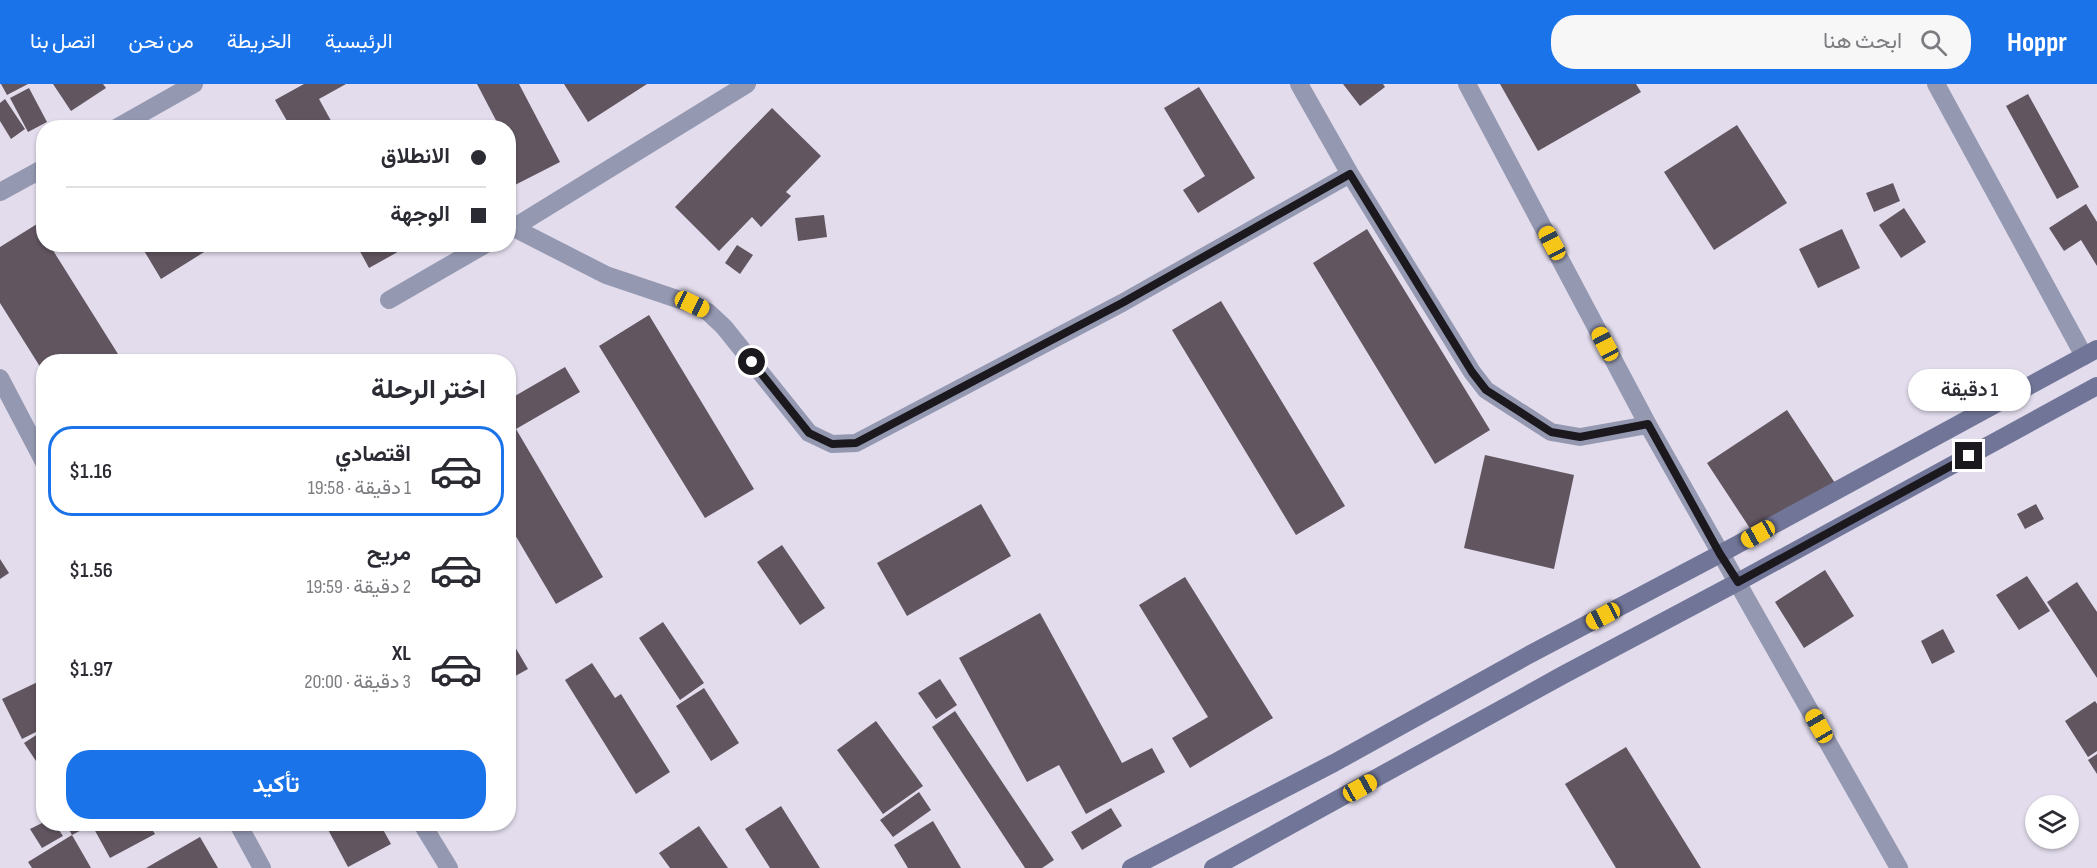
<!DOCTYPE html>
<html lang="ar">
<head>
<meta charset="utf-8">
<style>
	:root { --surface:#fff; --page:#f7f7f7; --text:#2b2b33; --muted:#7c7c81; --line:#e1e1e2; --accent:#1a73e8 }
	body { margin:0; font-family:"Sofia Sans Condensed",Vazirmatn,sans-serif; background:var(--page); color:var(--text); direction:rtl; height:100vh; display:flex; flex-direction:column; font-size:22px; white-space:nowrap }
	* { box-sizing:border-box; margin:0 }
	p { font-size:20px; color:var(--muted) }
	.icon { flex:none; width:33px; height:33px; fill:none; stroke:currentColor; stroke-width:2; stroke-linecap:round; stroke-linejoin:round }
	.map { position:relative; flex:1; overflow:hidden; direction:ltr }
	.side { position:absolute; left:36px; top:270px; width:480px; height:477px; display:flex; flex-direction:column; background:var(--surface); border-radius:24px; box-shadow:0 2px 4px #0004; direction:rtl }
	.side>* { flex:none }
	.top-card { position:absolute; left:36px; top:36px; width:480px; height:132px; border-radius:24px; box-shadow:0 2px 4px #0004; direction:rtl; display:grid; align-content:center; height:132px; padding:0 30px; background:var(--surface) }
	.controls { position:absolute; left:2025px; top:711px; display:grid; gap:12px }
	.controls a { display:grid; place-items:center; width:54px; height:54px; border-radius:50%; background:var(--surface); box-shadow:0 2px 4px #0004; font-size:30px }
	.end { position:absolute; width:27px; height:27px; margin:-14px; border:8px solid #1b191e; background:#fff; box-shadow:0 0 0 3px #fff }
	.from { border-radius:50% }
	.bubble { position:absolute; height:42px; border-radius:21px; background:var(--surface); box-shadow:0 2px 4px #0004; font-size:20px; font-weight:600; line-height:42px; text-align:center; direction:rtl }
	.car { position:absolute; width:18px; height:36px; margin:-18px -9px; border-radius:8px; box-shadow:0 0 4px 2px #0007; background:linear-gradient(#f5c518 24%,#345 0 40%,#f5c518 0 76%,#345 0 86%,#f5c518 0) }
	.top-card b { display:flex; align-items:center; gap:21px; height:57px; font-size:22px }
	.top-card b+b { border-top:2px solid var(--line) }
	.top-card i { width:15px; height:15px; background:var(--text) }
	ul { padding:0; list-style:none }
	li { display:flex; align-items:center; gap:18px; height:90px; margin:0 12px 9px; padding:0 18px; border:3px solid transparent; border-radius:24px }
	li div { flex:1 }
	li b { display:block; font-size:22px }
	li em { font-style:normal; font-weight:600 }
	li.active { border-color:var(--accent) }
	li>.icon { width:54px; height:54px; stroke-width:1.5 }
	h2 { padding:0 30px; font-size:27px; line-height:72px }
	.action { display:flex; gap:12px; margin-top:auto; padding:12px 30px }
	.action a { flex:1; height:69px; border-radius:24px; background:var(--accent); color:#fff; font-size:24px; font-weight:600; line-height:69px; text-align:center }
	header { display:flex; align-items:center; gap:36px; box-sizing:border-box; height:84px; padding:0 30px; background:var(--accent); color:#fff }
	header strong { font-size:28px }
	nav { display:flex; gap:33px; margin-inline-start:auto; font-size:21px }
	.search { width:420px; height:54px; background:var(--page); display:flex; align-items:center; gap:15px; box-sizing:border-box; padding:0 21px; border-radius:24px; color:var(--muted); font-size:22px }
	.map>svg:first-child { display:block }
	.building { fill:#615560 }
	.lines { fill:none; stroke-linecap:round; stroke-linejoin:round }
	.lane { stroke:#9498b1; stroke-width:18 }
	.street { stroke:#9498b1; stroke-width:18 }
	.secondary { stroke:#717699; stroke-width:18 }
	.route { stroke:#1b191e; stroke-width:8 }
</style>
</head>
<body>
<header>
<strong>Hoppr</strong>
<div class="search"><svg class="icon" aria-label="search" viewBox="0 0 24 24"><circle cx="10" cy="10" r="6"/><path d="M15 15l6 6"/></svg>ابحث هنا</div>
<nav><a>الرئيسية</a><a>الخريطة</a><a>من نحن</a><a>اتصل بنا</a></nav>
</header>
<div class="map">
<svg width="2097" height="784" viewBox="0 0 2097 784">
	<rect width="100%" height="100%" fill="#e2dcec"/>
	<!-- building -->
	<path class="building" d="M1 0H28L7 11Z
		M53 0H103L106 4 71 27Z
		M304 0H346L319 15 335 44H291L275 16Z
		M477 0H519L560 78 513 102 508 94V67L511 65 508 60V44H500Z
		M564 0H647L588 38Z
		M1343 0H1383L1385 3 1360 22Z
		M1500 0H1636L1641 8 1538 67Z
		M1199 3 1255 94 1198 129 1183 106 1205 92 1164 24Z
		M29 4 47 38 28 48 10 14Z
		M2028 10 2079 103 2057 115 2006 22Z
		M5 15 25 45 11 55 0 37V19Z
		M772 24 821 72 786 108 791 112 761 143 752 133 719 167 675 123Z
		M1737 41 1787 119 1714 166 1664 88Z
		M1893 99 1900 117 1874 128 1866 109Z
		M2086 120 2097 138V182L2081 156 2064 167 2049 144Z
		M1904 124 1926 158 1901 174 1879 141Z
		M824 131 827 153 798 157 795 134Z
		M37 140 44 151V160H49L118 270 106 278H44V289L0 219V163Z
		M1367 145 1490 346 1435 380 1313 179Z
		M1842 145 1860 184 1818 204 1799 165Z
		M140 160H217L161 195Z
		M356 160H412L369 184Z
		M737 161 753 171 740 190 725 179Z
		M1221 217 1345 422 1296 451 1172 246Z
		M649 231 754 405 705 434 599 262Z
		M565 283 580 308 516 345 603 493 556 520 508 439V316Z
		M1787 326 1835 399 1755 452 1707 379Z
		M1485 371 1574 391 1554 485 1464 464Z
		M981 420 1011 472 907 532 877 479Z
		M2036 420 2044 435 2025 445 2017 430Z
		M782 461 825 524 800 541 757 478Z
		M0 475 9 489 0 495Z
		M1825 486 1854 532 1804 564 1775 518Z
		M2027 492 2050 527 2019 546 1996 511Z
		M1185 493 1273 634 1190 684 1172 654 1208 633 1139 521Z
		M2077 498 2097 528V594L2047 518Z
		M1040 529 1122 679 1152 664 1165 688 1086 730 1059 681 1027 698 959 574Z
		M663 538 704 599 680 616 639 554Z
		M1943 545 1955 568 1932 580 1921 557Z
		M508 551 528 585 508 596Z
		M592 579 615 614 621 610 670 688 636 710 565 596Z
		M44 595V644L22 655 2 615Z
		M940 595 957 621 936 635 918 609Z
		M704 604 739 659 711 677 676 622Z
		M2095 617 2097 620V667L2088 673 2065 637Z
		M955 627 1054 776 1042 784H1025L932 643Z
		M876 637 923 702 883 730 837 666Z
		M44 646V689L24 659Z
		M1626 663 1701 784H1616L1565 700Z
		M2097 670V690L2088 676Z
		M919 708 931 726 893 753 880 736Z
		M781 722 820 784H770L745 745Z
		M1111 724 1122 742 1082 766 1071 748Z
		M933 737 961 784H908L894 761Z
		M44 738V740H55L63 752 42 764 30 745Z
		M66 740H86L87 743 72 751Z
		M99 740H149L155 750 110 774 93 743Z
		M325 740H380L391 760 348 783Z
		M699 742 728 784H670L659 769Z
		M72 751 91 784H32L28 778Z
		M200 753 218 784H146Z"/>
	<g class="lines">
		<!-- lane -->
		<path class="lane" d="M1299 0 1350 90 1472 288 1486 306 1551 348 1580 353 1648 341
			M514 144 606 191 692 220 708 228 724 243 809 349 832 360 856 359 1122 219 1350 90
			M508 147 747 0
			M389 216 486 160
			M422 740 449 784"/>
		<!-- street -->
		<path class="street" d="M1467 0 1648 341 1899 784
			M1936 0 2084 272
			M116 44 194 0
			M0 108 44 84
			M0 294 44 378
			M238 740 262 784"/>
		<!-- secondary -->
		<path class="secondary" d="M1131 784 1334 679 1525 573 1720 470 2097 265
			M1213 784 1563 591 1738 498 2097 302"/>
	</g>
	<g class="lines">
		<!-- route -->
		<path class="route" d="M752 278 809 349 832 360 856 359 1122 219 1350 90 1472 288 1486 306 1551 348 1580 353 1648 340 1720 470 1738 498 1969 372"/>
	</g>
</svg>
<div class="controls">
<a><svg class="icon" aria-label="layers" viewBox="0 0 24 24"><path d="M12 4l9 5-9 5-9-5zM3 14l9 5 9-5"/></svg></a>
</div>
<i class="end from" style="left:752px;top:278px"></i>
<i class="end" style="left:1969px;top:372px"></i>
<div class="bubble" style="left:1908px;top:285px;width:123px">1 دقيقة</div>
<i class="car" style="left:1552px;top:159px;rotate:332deg"></i>
<i class="car" style="left:692px;top:220px;rotate:115deg"></i>
<i class="car" style="left:1605px;top:260px;rotate:332deg"></i>
<i class="car" style="left:1758px;top:450px;rotate:241deg"></i>
<i class="car" style="left:1603px;top:532px;rotate:242deg"></i>
<i class="car" style="left:1819px;top:642px;rotate:330deg"></i>
<i class="car" style="left:1360px;top:704px;rotate:61deg"></i>
<div class="top-card">
<b><i class="from"></i>الانطلاق</b>
<b><i></i>الوجهة</b>
</div>
<section class="side">
<h2>اختر الرحلة</h2>
<ul>
<li class="active"><svg class="icon" aria-label="car" viewBox="0 0 24 24"><path d="M5 17H2v-5l4-1 3-4h7l3 4 3 1v5h-3M9 17h6M6 11h13"/><circle cx="7" cy="17" r="2"/><circle cx="17" cy="17" r="2"/></svg><div><b>اقتصادي</b><p>1 دقيقة · 19:58</p></div><em>$1.16</em></li>
<li><svg class="icon" aria-label="car" viewBox="0 0 24 24"><path d="M5 17H2v-5l4-1 3-4h7l3 4 3 1v5h-3M9 17h6M6 11h13"/><circle cx="7" cy="17" r="2"/><circle cx="17" cy="17" r="2"/></svg><div><b>مريح</b><p>2 دقيقة · 19:59</p></div><em>$1.56</em></li>
<li><svg class="icon" aria-label="car" viewBox="0 0 24 24"><path d="M5 17H2v-5l4-1 3-4h7l3 4 3 1v5h-3M9 17h6M6 11h13"/><circle cx="7" cy="17" r="2"/><circle cx="17" cy="17" r="2"/></svg><div><b>XL</b><p>3 دقيقة · 20:00</p></div><em>$1.97</em></li>
</ul>
<div class="action"><a>تأكيد</a></div>
</section>
</div>
</body>
</html>
